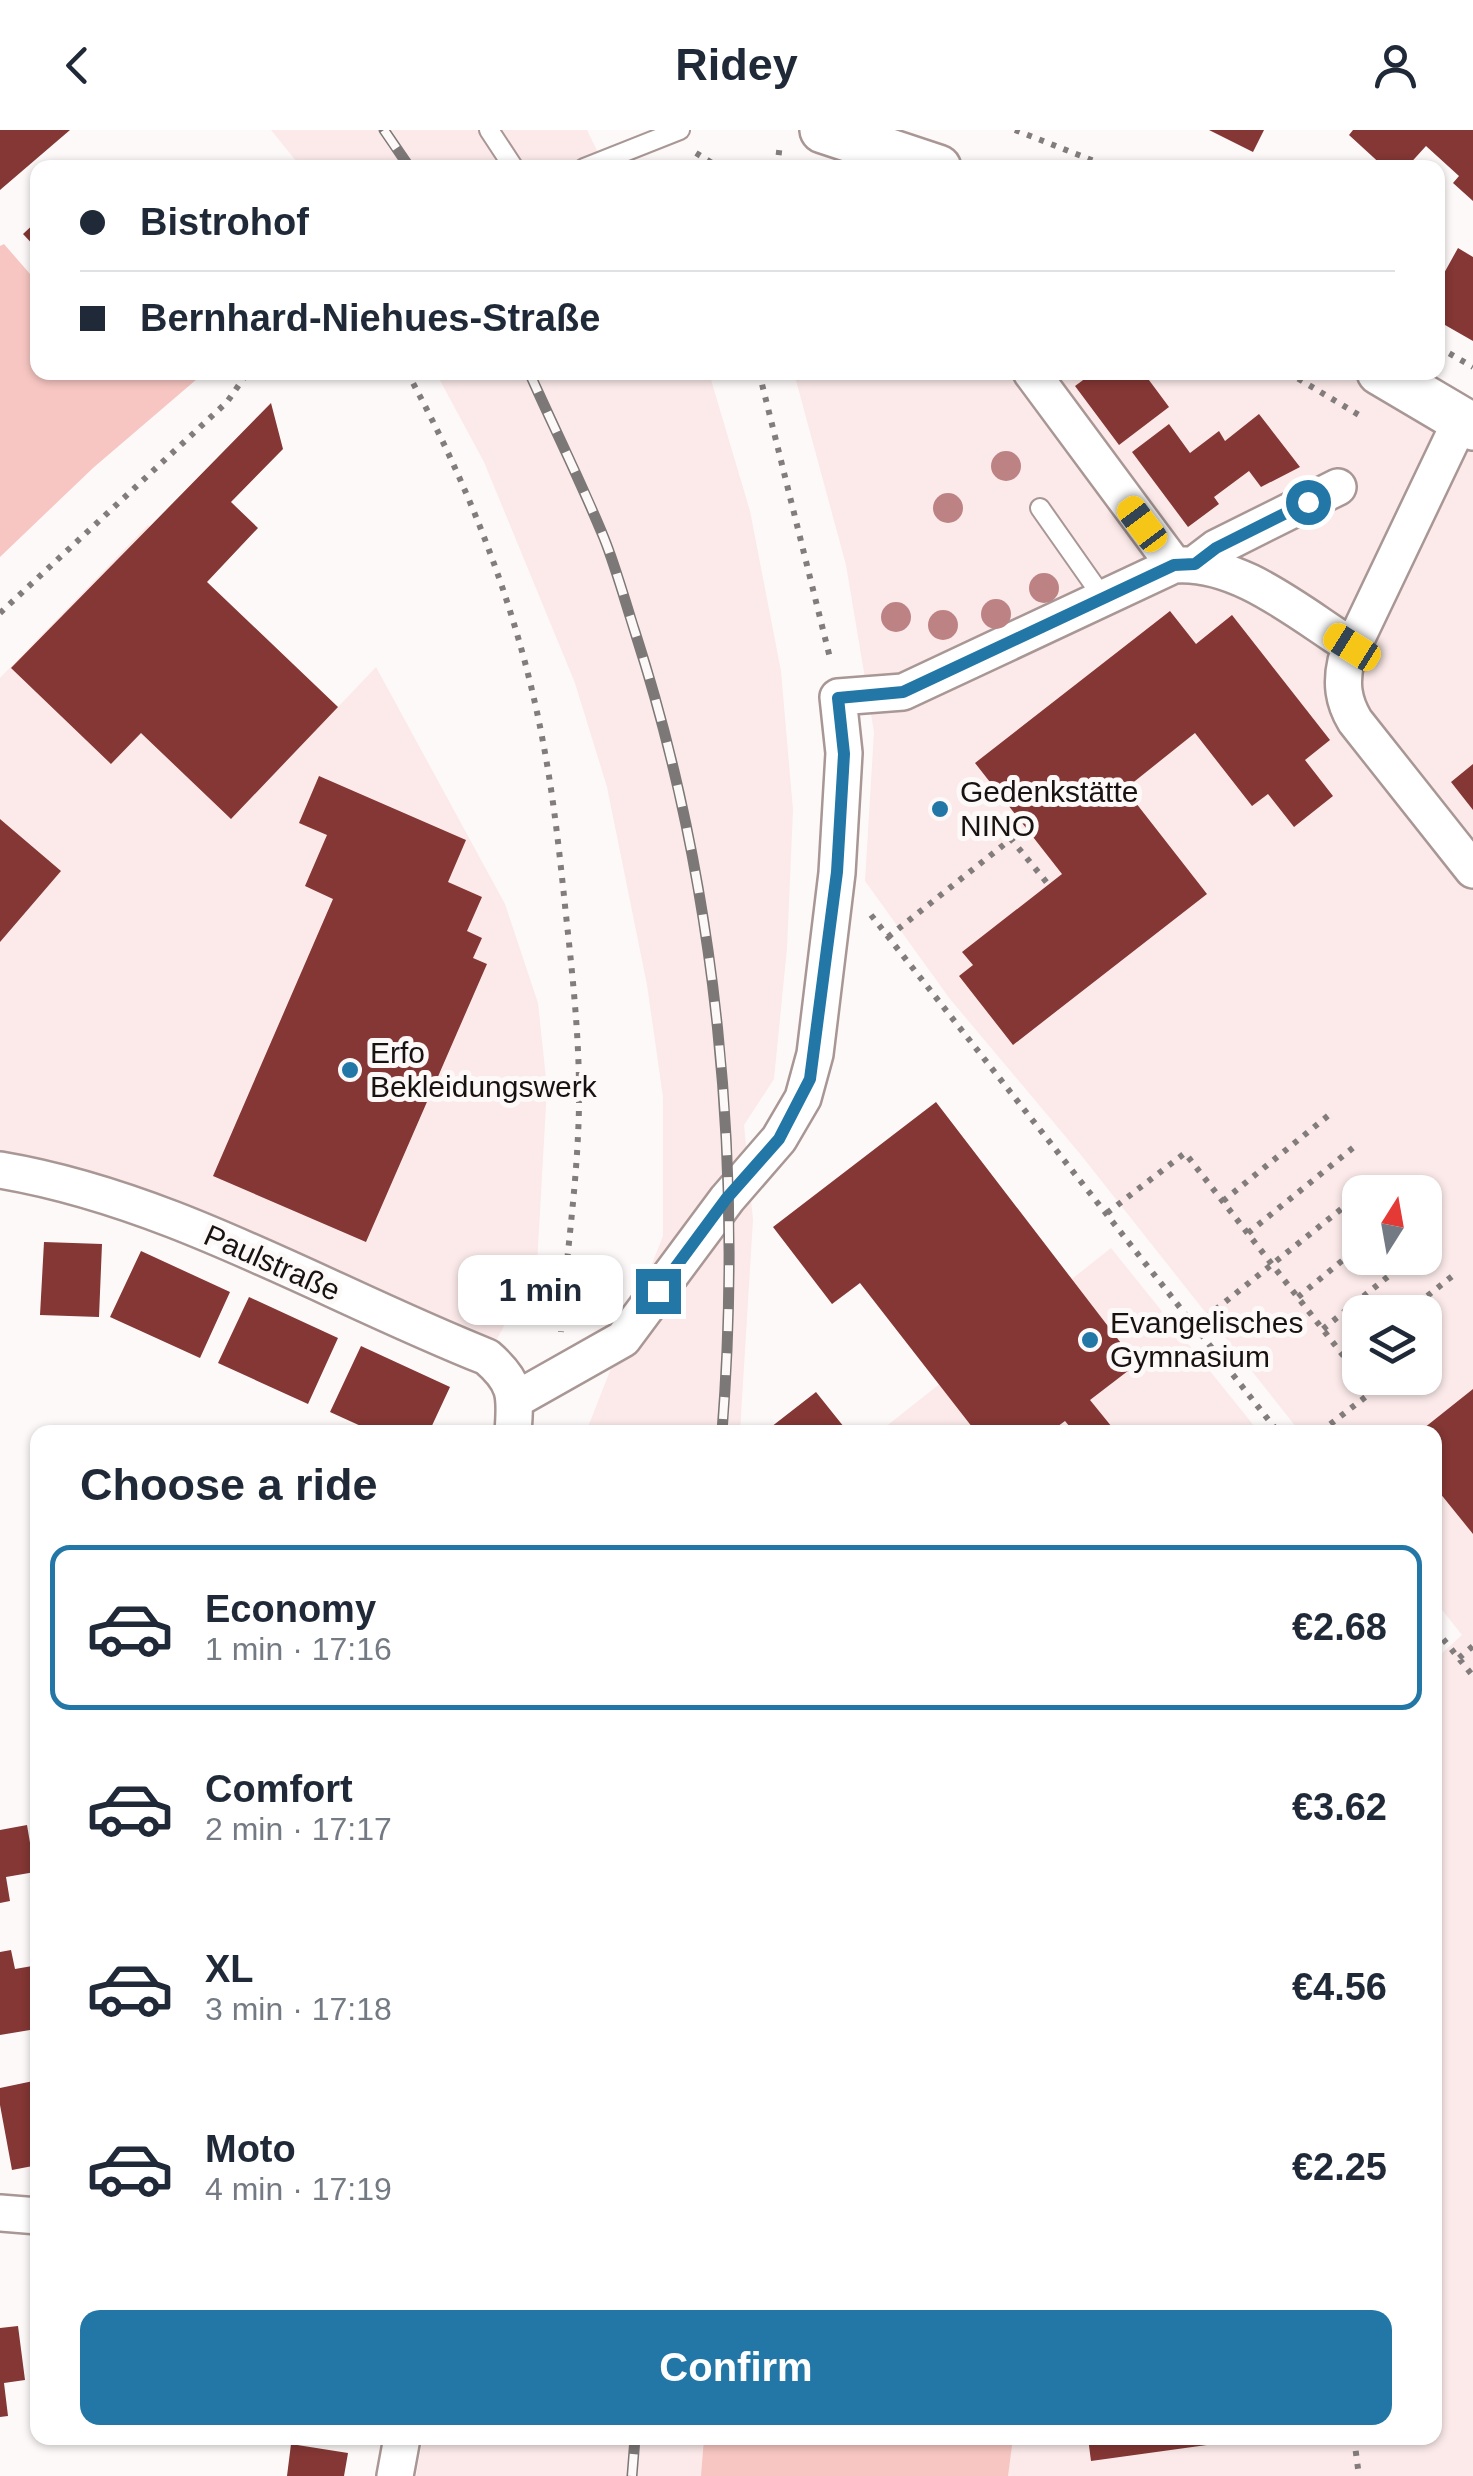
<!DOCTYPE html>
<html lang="en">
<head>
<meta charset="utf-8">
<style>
	:root { --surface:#fff; --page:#f6f6f7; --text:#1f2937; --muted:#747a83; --line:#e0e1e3; --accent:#2277a7 }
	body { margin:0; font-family:Helvetica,sans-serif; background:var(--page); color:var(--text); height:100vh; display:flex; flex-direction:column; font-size:38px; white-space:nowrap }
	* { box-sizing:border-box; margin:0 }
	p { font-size:32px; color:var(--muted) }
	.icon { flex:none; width:55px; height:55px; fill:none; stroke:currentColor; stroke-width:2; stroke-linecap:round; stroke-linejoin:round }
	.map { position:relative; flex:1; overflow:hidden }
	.drawer { position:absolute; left:30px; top:1295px; width:1412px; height:1020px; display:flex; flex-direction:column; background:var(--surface); border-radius:20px; box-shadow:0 2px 8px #0004 }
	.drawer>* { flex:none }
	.hud { position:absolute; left:30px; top:30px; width:1415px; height:220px; border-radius:20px; box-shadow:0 2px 8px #0004; display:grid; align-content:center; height:220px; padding:0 50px; background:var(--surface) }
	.needle { width:65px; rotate:11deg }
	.fabs { position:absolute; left:1342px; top:1045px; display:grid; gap:20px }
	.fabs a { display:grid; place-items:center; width:100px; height:100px; border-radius:20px; background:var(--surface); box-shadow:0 2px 8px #0004; font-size:50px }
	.end { position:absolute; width:45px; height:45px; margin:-22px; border:12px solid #2277a7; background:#fff; box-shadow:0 0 0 5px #fff }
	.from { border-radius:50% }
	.bubble { position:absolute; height:70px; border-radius:20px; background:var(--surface); box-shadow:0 2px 8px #0004; font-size:32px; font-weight:700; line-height:70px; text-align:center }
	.car { position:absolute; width:30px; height:60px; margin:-30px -15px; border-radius:12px; box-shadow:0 0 8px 2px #0007; background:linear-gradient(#f5c518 24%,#345 0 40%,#f5c518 0 76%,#345 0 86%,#f5c518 0) }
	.hud b { display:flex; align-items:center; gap:35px; height:95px; font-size:38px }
	.hud b+b { border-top:2px solid var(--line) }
	.hud i { width:25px; height:25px; background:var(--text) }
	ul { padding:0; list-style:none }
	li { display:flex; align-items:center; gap:30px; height:165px; margin:0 20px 15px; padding:0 30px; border:5px solid transparent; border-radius:20px }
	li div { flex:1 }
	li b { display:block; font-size:38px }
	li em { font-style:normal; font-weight:700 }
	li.on { border-color:var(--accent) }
	li>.icon { width:90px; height:90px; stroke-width:1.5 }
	h2 { padding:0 50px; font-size:45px; line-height:120px }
	.button { display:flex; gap:20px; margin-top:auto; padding:20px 50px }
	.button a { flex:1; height:115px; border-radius:20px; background:var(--accent); color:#fff; font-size:40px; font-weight:700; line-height:115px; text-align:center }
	header { display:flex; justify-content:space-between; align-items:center; height:130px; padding:0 50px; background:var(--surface); font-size:45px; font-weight:700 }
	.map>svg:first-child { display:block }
	.built { fill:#fbeae9; fill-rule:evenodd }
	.green { fill:#f7c6c2 }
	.building { fill:#843734 }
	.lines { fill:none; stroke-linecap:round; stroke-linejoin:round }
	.service-casing { stroke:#a89795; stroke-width:22 }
	.minor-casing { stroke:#a89795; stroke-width:40 }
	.tertiary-casing { stroke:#a89795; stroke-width:50 }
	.path { stroke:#827d7c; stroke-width:6; stroke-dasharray:5 8; stroke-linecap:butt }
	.service { stroke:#fff; stroke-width:18 }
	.minor { stroke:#fff; stroke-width:35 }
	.tertiary { stroke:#fff; stroke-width:45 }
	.rail-casing { stroke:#7d7878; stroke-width:11 }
	.rail { stroke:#fdf9f9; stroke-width:8; stroke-dasharray:22; stroke-linecap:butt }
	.tree { fill:#bd8384 }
	.route { stroke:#2277a7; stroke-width:12 }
	.poi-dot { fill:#2277a7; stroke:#fdf9f9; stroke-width:4 }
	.labels { text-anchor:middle; stroke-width:10; stroke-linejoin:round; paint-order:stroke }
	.poi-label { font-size:30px; fill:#181211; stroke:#fdf9f9; text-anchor:start }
	.street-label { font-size:30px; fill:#181211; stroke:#fdf9f9 }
</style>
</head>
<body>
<header><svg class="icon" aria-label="back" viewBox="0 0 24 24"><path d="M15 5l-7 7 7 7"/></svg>Ridey<svg class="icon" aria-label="person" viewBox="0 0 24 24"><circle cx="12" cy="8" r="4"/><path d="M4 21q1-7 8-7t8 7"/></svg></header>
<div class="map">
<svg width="1473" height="2346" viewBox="0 0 1473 2346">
	<rect width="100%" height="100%" fill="#fdf9f9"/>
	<!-- built -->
	<path class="built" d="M271 0H587L605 37H301Z
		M436 243H709L750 381 781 541 793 680 787 818 774 949 744 995 753 1090 740 1302H586L663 1106V967L647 855 607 657 575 553 484 332Z
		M794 243H1417L1473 274V2346H416L423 2308H1435V1522L1439 1526 1462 1505 1435 1471V1302H1300L1081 1025 950 869 865 751 874 602 846 435ZM1360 1062H1425V1128H1360ZM1360 1182H1425V1248H1360Z
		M148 395 338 577 376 537 505 774 538 873 547 958 537 1134 497 1209 452 1195 171 1067 64 1035 0 1022V548Z
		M1111 1118 1259 1302H879Z"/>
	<!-- green -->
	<path class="green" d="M4 114 37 152 38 242 204 243 93 338 0 427V116Z
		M704 2308H1013L1008 2346H701Z"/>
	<!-- building -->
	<path class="building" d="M0 0H70L0 60Z
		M1209 0H1264L1253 22Z
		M1353 0H1473V71L1453 53 1459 46 1426 16 1406 38H1385L1349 5Z
		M38 90V120L23 104Z
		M1458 118 1473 127V211L1438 191V154Z
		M1094 242H1143L1169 277 1119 315 1075 256Z
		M271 273 283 319 231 372 258 398 207 452 338 577 231 689 141 603 111 634 11 538Z
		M1259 284 1300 337 1261 357 1249 341 1214 367 1219 374 1188 397 1132 322 1169 294 1190 323 1219 301 1225 311Z
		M1170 481 1196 514 1232 485 1330 610 1305 630 1333 666 1294 697 1268 664 1252 676 1195 603 1125 659 1207 764 1013 915 959 846 973 835 962 822 1062 744 975 633Z
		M1473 634V680L1451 652Z
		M319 646 466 710 448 752 482 767 467 801 482 808 473 828 487 834 366 1112 213 1046 333 769 305 756 327 705 299 693Z
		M0 689 61 741 0 812Z
		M936 972 1137 1234 1090 1270 1116 1302H1074L1065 1291 1050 1302H976L860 1153 832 1174 773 1097Z
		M44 1112 102 1114 99 1187 40 1185Z
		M141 1121 230 1162 200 1228 110 1187Z
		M249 1167 338 1208 308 1274 218 1233Z
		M361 1216 450 1257 429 1302H374L330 1282Z
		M1473 1259V1404L1435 1357V1302H1419Z
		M816 1262 848 1302H775L771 1297Z
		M27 1695 35 1742 6 1747 10 1771 0 1773V1700Z
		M11 1820 15 1839 38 1835V1881L33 1882 36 1899 0 1905V1822Z
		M38 1950V2035L12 2040 0 1975V1958Z
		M18 2196 25 2250 4 2253 8 2286 0 2287V2198Z
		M1088 2308H1243V2310L1091 2331Z
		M291 2314 348 2323 344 2346H287Z"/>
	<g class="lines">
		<defs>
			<path id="service" d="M489 0 514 38
				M584 38 680 0
				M1040 378 1104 469"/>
			<path id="minor" d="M1031 242 1174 435
				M1461 290 1346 531C1341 553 1343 571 1355 591L1473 740
				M1195 434 1216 418 1338 357
				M0 1040C172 1069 326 1163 487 1227 516 1252 516 1265 513 1302
				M515 1270 623 1209 727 1069 779 1009 803 968 815 924 837 743 844 623 838 567 903 562 1174 435C1239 430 1300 484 1353 517
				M0 2083 38 2086
				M395 2346 402 2308"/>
			<path id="tertiary" d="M823 0 938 38
				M1380 242 1473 297"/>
		</defs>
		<!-- service casing -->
		<use href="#service" class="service-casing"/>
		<!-- minor casing -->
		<use href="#minor" class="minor-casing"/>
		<!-- tertiary casing -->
		<use href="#tertiary" class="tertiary-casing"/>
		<!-- path -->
		<path class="path" d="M1015 0 1112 38
			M696 23 720 38
			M777 38 780 14
			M1438 217 1473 237
			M407 242C470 357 519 483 543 612 554 669 560 728 566 785 574 859 582 931 578 1005 575 1071 565 1137 561 1202
			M759 242 831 532
			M1287 242 1359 285
			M0 483 227 272 248 242
			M871 785 1278 1302
			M888 807 1011 709 1048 754
			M1362 1062 1379 1048
			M1223 1071 1329 985
			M1107 1083 1185 1023 1360 1247
			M1248 1103 1354 1017
			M1425 1116 1429 1112
			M1298 1167 1360 1116
			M1407 1182 1455 1144
			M1195 1196 1360 1064
			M1323 1199 1411 1128
			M1348 1230 1360 1221
			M1320 1302 1372 1262 1361 1248
			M1435 1499 1473 1546
			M1459 1528 1473 1516
			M1354 2308 1359 2346"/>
		<!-- service -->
		<use href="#service" class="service"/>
		<!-- minor -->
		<use href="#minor" class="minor"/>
		<!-- tertiary -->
		<use href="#tertiary" class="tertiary"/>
		<defs>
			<path id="rail" d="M384 0 410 38
				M529 242C554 298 581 352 604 408 616 438 625 471 635 502 718 758 743 1035 722 1302
				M632 2346 635 2308"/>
		</defs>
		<!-- rail casing -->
		<use href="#rail" class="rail-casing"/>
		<!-- rail -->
		<use href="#rail" class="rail"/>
	</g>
	<!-- trees -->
	<g class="tree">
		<circle cx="1006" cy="336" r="15"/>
		<circle cx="948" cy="378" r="15"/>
		<circle cx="1044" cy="458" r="15"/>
		<circle cx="996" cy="484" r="15"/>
		<circle cx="896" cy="487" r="15"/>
		<circle cx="943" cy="495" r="15"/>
	</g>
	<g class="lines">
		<!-- route -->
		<path class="route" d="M658 1161 726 1069 779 1009 810 949 837 742 844 624 838 568 903 562 1174 435 1195 434 1216 418 1308 372"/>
	</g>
	<!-- markers -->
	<g class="poi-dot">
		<circle cx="940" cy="679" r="10"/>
		<circle cx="350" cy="940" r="10"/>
		<circle cx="1090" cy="1210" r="10"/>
	</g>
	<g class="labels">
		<!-- poi labels -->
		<g class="poi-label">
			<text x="960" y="672">Gedenkstätte<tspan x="960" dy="34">NINO</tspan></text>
			<text x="370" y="933">Erfo<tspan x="370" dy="34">Bekleidungswerk</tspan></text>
			<text x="1110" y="1203">Evangelisches<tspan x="1110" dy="34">Gymnasium</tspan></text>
		</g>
		<!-- street labels -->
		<g class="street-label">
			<text transform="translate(272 1133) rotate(24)" y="10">Paulstraße</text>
		</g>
	</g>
</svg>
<div class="fabs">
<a><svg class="needle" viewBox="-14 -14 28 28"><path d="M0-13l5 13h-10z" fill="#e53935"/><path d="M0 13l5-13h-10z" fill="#747a83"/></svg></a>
<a><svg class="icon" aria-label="layers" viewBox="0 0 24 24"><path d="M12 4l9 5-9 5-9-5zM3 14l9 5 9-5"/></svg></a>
</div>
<i class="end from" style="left:1308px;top:372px"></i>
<i class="end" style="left:658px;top:1161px"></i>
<div class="bubble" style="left:458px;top:1125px;width:165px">1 min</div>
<i class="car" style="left:1142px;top:394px;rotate:323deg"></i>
<i class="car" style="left:1352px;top:517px;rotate:302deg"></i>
<div class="hud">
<b><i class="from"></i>Bistrohof</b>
<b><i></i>Bernhard-Niehues-Straße</b>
</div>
<section class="drawer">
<h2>Choose a ride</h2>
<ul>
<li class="on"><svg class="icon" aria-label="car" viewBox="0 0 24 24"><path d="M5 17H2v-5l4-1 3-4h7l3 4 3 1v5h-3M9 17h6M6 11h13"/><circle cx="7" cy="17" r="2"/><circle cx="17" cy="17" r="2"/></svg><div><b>Economy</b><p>1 min · 17:16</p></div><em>€2.68</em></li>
<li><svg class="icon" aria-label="car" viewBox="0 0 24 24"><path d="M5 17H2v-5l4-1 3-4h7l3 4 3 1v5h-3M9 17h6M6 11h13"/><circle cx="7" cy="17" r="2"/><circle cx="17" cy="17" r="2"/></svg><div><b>Comfort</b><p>2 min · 17:17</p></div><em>€3.62</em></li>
<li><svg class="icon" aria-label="car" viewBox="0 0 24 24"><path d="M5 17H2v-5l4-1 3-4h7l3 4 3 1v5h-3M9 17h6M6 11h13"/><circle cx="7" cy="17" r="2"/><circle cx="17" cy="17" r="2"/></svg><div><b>XL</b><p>3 min · 17:18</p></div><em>€4.56</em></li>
<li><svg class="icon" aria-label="car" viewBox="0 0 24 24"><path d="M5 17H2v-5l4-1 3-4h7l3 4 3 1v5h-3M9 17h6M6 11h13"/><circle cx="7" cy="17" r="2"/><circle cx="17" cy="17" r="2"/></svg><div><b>Moto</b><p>4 min · 17:19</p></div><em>€2.25</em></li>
</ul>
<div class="button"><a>Confirm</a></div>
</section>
</div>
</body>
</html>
